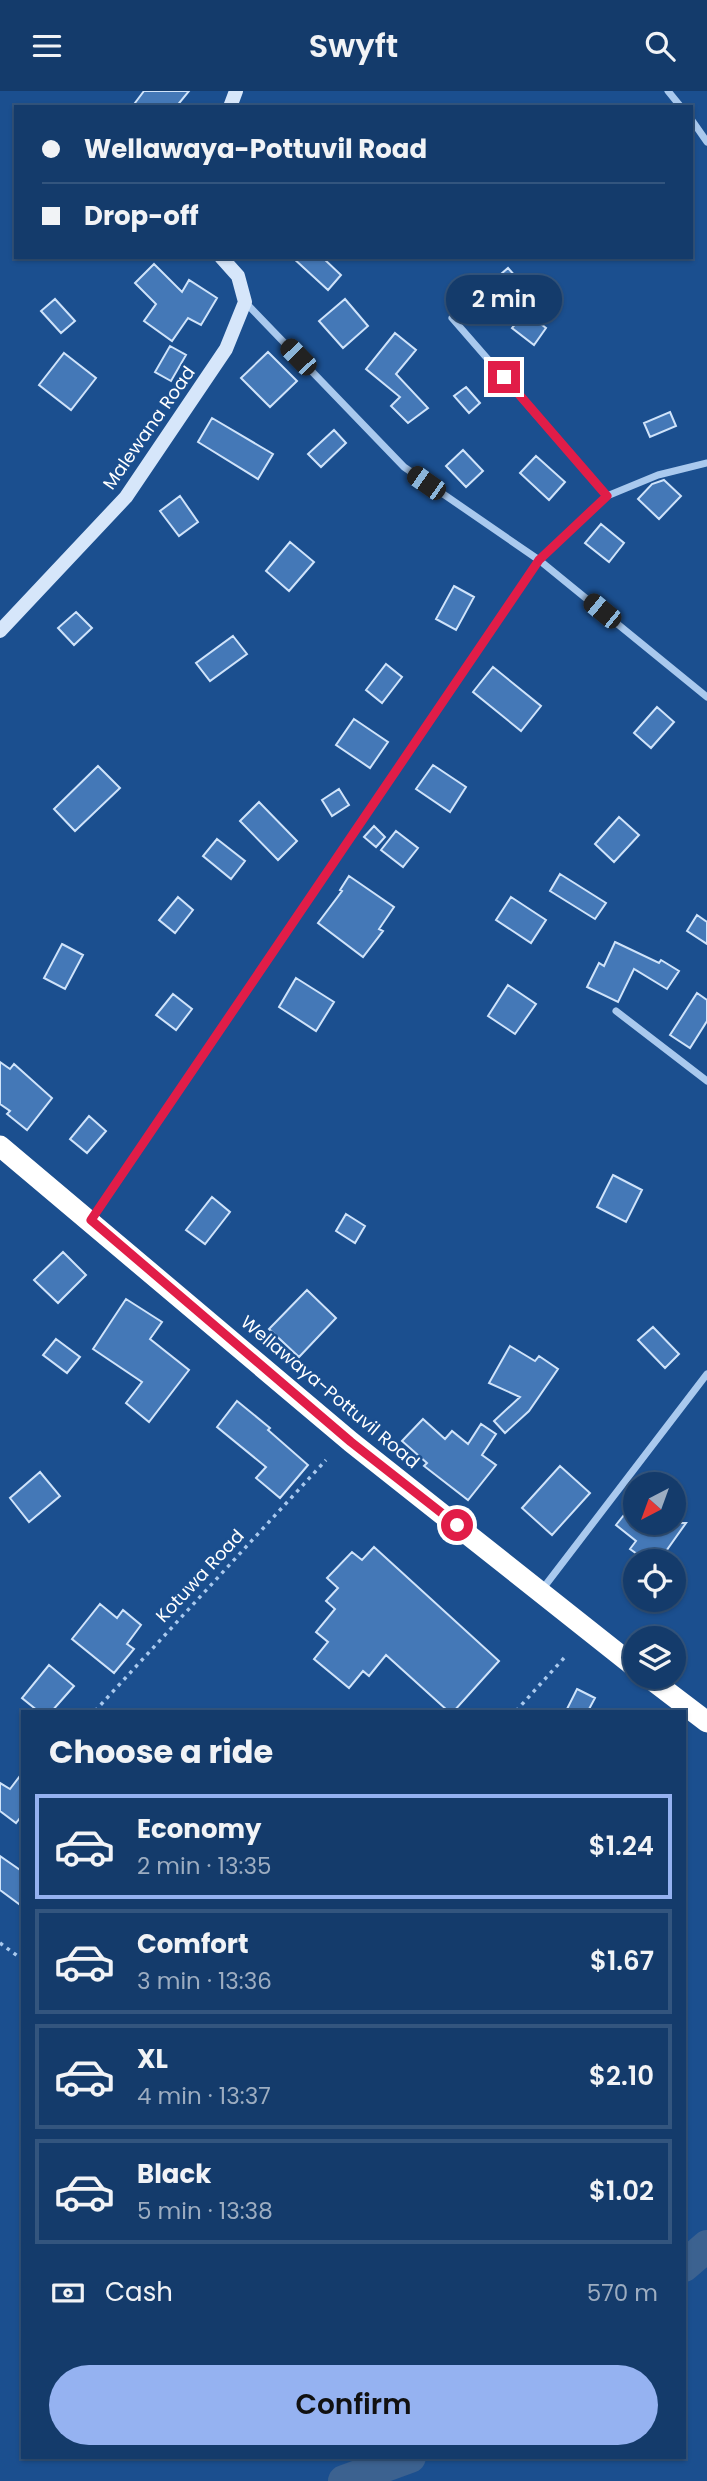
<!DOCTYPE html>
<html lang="en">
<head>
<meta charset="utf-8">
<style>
	:root { --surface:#143b6b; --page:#214673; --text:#f1f3f6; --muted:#9dadc1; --line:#33557e; --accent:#95b2f1 }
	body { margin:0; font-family:Poppins,sans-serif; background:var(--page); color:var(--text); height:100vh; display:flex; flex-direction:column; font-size:26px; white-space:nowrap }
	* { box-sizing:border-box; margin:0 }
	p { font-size:23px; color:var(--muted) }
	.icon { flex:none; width:38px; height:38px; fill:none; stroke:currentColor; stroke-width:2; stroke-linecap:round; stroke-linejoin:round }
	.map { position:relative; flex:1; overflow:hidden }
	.side { position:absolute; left:21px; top:1619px; width:665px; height:749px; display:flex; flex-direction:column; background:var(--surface); border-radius:0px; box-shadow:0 2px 5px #0004,0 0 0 2px var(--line) }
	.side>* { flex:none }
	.guide { position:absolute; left:14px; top:14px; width:679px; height:154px; border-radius:0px; box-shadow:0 2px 5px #0004,0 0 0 2px var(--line); display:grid; align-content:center; height:154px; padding:0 28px; background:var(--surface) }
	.needle { width:46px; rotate:221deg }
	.fabs { position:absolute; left:623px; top:1381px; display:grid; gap:14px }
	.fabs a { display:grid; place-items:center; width:63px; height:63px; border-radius:50%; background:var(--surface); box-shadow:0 2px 5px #0004,0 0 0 2px var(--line); font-size:35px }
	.end { position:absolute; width:32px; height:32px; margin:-16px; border:9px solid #e11d48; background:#fff; box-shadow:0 0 0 4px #fff }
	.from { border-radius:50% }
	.bubble { position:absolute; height:49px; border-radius:24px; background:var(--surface); box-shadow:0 2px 5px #0004,0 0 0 2px var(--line); font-size:23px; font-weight:600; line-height:49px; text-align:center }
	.car { position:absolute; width:21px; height:42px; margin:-21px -10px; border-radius:9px; box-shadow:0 0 5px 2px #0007; background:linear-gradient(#222 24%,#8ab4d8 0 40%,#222 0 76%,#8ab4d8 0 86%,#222 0) }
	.guide b { display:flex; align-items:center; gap:24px; height:66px; font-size:26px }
	.guide b+b { border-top:2px solid var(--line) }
	.guide i { width:18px; height:18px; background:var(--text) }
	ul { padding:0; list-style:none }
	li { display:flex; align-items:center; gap:21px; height:105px; margin:0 14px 10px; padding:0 14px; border:4px solid var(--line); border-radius:0px }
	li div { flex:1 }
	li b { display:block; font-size:26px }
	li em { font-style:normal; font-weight:600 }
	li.selected { border-color:var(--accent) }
	li>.icon { width:63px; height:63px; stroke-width:1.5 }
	h2 { padding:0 28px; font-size:32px; line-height:84px }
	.pay { display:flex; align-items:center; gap:18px; height:77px; padding:0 28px; font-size:26px }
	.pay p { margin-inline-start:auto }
	.cta { display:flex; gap:14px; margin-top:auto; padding:14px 28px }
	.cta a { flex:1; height:80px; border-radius:42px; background:var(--accent); color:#111; font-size:28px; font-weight:600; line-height:80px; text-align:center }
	header { display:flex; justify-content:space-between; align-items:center; height:91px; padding:0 28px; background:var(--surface); font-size:32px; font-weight:600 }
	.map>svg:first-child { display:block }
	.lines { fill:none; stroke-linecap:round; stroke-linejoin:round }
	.river { stroke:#3c6290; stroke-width:32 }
	.building { fill:#4478b7; stroke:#cfe3fa; stroke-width:2 }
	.path { stroke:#a9c9ee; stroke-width:3.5; stroke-dasharray:3.5 5; stroke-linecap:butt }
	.street { stroke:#a9c9ee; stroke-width:7 }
	.secondary { stroke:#d6e6fa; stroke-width:14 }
	.highway { stroke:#fff; stroke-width:21 }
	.route { stroke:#e11d48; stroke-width:9 }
	.labels { text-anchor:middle; stroke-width:5; stroke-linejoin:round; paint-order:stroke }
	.street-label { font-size:18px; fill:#fff; stroke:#1b4f8f }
</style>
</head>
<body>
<header><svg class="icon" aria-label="menu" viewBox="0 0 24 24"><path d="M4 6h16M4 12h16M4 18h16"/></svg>Swyft<svg class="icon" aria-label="search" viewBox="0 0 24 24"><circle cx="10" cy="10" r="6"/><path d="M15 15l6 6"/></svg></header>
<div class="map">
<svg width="707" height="2390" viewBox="0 0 707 2390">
	<rect width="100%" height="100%" fill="#1b4f8f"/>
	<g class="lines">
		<!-- river -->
		<path class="river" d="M684 2175 707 2155
			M344 2390 410 2366"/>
	</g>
	<!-- building -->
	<path class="building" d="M144 0H189L176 16H132Z
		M292 166H322L341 184 328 199Z
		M154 173 182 201 189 189 217 207 201 234 188 227 172 250 144 230 156 213 135 192Z
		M508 177 522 193 492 218 479 202Z
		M55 208 75 230 61 242 41 220Z
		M345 208 368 235 343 257 319 230Z
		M525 221 546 237 534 254 512 237Z
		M395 242 416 259 396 283 428 317 408 332 391 315 400 306 366 278Z
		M170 255 186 264 171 290 155 281Z
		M268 261 297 290 270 316 241 287Z
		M64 262 96 287 71 319 39 294Z
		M466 296 480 312 469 322 454 305Z
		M670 321 676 335 650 346 644 332Z
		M212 327 273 363 258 388 198 351Z
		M334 339 346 352 321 376 308 363Z
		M463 359 483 380 466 396 446 375Z
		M536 365 565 391 549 409 520 382Z
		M664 389 681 405 659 428 638 408 652 393Z
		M180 405 198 431 179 445 160 420Z
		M601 433 624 452 609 471 585 452Z
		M290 451 314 471 289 500 266 480Z
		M454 495 474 506 456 539 436 528Z
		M76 521 92 537 74 554 58 537Z
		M233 545 247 563 210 590 196 572Z
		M386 573 402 586 382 612 366 599Z
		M493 576 541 615 521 640 473 601Z
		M657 616 674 631 651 657 634 642Z
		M354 628 388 651 370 677 336 654Z
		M433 674 466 696 450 721 416 698Z
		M98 675 120 697 75 740 54 718Z
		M339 698 349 714 332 725 322 709Z
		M259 711 297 750 278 769 240 730Z
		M619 726 639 744 614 771 595 753Z
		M374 735 385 746 376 756 364 746Z
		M396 740 418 757 403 776 381 759Z
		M217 748 245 770 231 788 203 765Z
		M560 783 606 812 595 828 550 800Z
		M349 785 394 816 379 838 383 840 363 866 318 832 342 800 340 799Z
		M178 806 193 819 175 842 159 829Z
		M511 806 546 829 531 852 496 829Z
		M697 824 707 831V853L687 840Z
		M615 851 659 872 661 869 679 880 667 898 634 878 618 911 587 896 599 872 604 875Z
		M62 853 83 864 65 898 44 887Z
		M296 887 334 911 316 940 279 916Z
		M508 894 536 913 515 943 488 925Z
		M697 902 707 909V930L690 957 670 944Z
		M173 903 192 918 176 939 156 924Z
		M0 971 10 978 14 973 52 1007 27 1039 7 1023 10 1020 0 1013Z
		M89 1025 106 1040 87 1062 70 1048Z
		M613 1084 642 1099 626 1131 597 1116Z
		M212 1106 230 1121 205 1153 186 1139Z
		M346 1123 365 1135 355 1152 336 1140Z
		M63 1161 86 1184 58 1212 34 1189Z
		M307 1199 336 1227 299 1266 269 1238Z
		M126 1208 162 1231 150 1248 189 1279 149 1331 126 1312 142 1291 93 1258Z
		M653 1236 679 1263 665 1277 638 1249Z
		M56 1248 80 1266 67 1282 43 1264Z
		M510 1255 535 1270 539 1265 558 1278 529 1320 505 1342 494 1330 520 1306 489 1292Z
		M237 1310 270 1337 268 1339 308 1374 280 1407 256 1387 266 1376 217 1336Z
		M423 1328 445 1348 452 1340 468 1353 481 1333 496 1343 482 1364 496 1374 468 1409 424 1375 427 1372 402 1350Z
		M560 1375 590 1402 552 1444 522 1417Z
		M40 1381 60 1405 29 1431 10 1407Z
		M628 1419 635 1425V1432H686L659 1470H647L630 1458 636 1450 616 1434Z
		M374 1456 499 1570 454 1620H448L386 1564 369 1585 363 1580 349 1597 314 1568 328 1551 316 1541 335 1518 326 1510 338 1497 327 1487 352 1461 362 1469Z
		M100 1513 117 1527 123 1519 141 1534 127 1553 134 1558 114 1582 72 1548Z
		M49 1574 74 1595 52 1620H38L22 1607Z
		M577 1598 595 1607 588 1620H566Z
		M23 1681V1723L16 1732 0 1720V1692L10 1698Z
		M0 1765 23 1781V1816L0 1799Z"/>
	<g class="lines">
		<!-- path -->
		<path class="path" d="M95 1620 326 1369
			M516 1620 564 1567
			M0 1852 23 1869"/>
		<!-- street -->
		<path class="street" d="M668 0 681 16
			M691 28 707 51
			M245 211 404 376 539 469 707 606
			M607 405 658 384 707 372
			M616 920 707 990
			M92 1128 539 469 607 405 452 227
			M541 1500 707 1283"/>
		<!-- secondary -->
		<path class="secondary" d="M230 16 236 0
			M0 540 126 406 226 258 245 211 238 185 221 166"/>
		<!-- highway -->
		<path class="highway" d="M0 1055 351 1351 635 1576
			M648 1586 707 1631"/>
	</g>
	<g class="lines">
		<!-- route -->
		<path class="route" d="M457 1434 351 1351 91 1129 539 469 607 405 504 286"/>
	</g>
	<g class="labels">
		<!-- street labels -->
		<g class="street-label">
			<text transform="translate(149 337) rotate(-55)" y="6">Malewana Road</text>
			<text transform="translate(330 1301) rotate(40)" y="6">Wellawaya-Pottuvil Road</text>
			<text transform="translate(200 1485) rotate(-47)" y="6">Kotuwa Road</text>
		</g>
	</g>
</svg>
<div class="fabs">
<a><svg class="needle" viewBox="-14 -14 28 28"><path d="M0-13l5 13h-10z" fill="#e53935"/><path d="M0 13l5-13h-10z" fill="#9dadc1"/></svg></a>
<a><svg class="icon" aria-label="locate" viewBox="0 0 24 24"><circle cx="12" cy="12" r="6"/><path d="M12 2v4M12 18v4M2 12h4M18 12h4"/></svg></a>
<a><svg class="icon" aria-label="layers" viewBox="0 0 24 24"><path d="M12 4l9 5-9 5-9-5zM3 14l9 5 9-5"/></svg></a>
</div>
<i class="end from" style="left:457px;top:1434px"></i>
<i class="end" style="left:504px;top:286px"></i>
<div class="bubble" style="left:446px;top:184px;width:116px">2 min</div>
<i class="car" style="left:298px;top:266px;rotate:316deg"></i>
<i class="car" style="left:426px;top:392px;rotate:305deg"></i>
<i class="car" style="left:602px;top:520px;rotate:309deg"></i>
<div class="guide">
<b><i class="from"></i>Wellawaya-Pottuvil Road</b>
<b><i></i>Drop-off</b>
</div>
<section class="side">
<h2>Choose a ride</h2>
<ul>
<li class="selected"><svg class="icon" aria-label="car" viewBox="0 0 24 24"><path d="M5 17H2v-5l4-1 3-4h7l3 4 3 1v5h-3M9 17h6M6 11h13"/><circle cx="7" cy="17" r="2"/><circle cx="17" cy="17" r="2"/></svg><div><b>Economy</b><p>2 min · 13:35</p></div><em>$1.24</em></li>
<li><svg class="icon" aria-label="car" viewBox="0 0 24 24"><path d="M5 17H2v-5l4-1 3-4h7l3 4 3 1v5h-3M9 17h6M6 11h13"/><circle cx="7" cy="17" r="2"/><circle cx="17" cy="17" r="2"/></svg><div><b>Comfort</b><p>3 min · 13:36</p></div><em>$1.67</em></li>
<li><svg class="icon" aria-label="car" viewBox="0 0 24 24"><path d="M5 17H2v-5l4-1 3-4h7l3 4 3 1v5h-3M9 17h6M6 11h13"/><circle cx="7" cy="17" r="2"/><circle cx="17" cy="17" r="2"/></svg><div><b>XL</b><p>4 min · 13:37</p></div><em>$2.10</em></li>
<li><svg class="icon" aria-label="car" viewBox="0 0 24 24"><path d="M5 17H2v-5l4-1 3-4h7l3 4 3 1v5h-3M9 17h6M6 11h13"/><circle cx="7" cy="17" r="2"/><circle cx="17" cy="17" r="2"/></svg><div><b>Black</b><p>5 min · 13:38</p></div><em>$1.02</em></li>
</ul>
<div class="pay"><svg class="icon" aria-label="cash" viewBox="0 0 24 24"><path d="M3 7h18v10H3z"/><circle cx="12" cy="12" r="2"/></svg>Cash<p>570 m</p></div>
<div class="cta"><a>Confirm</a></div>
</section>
</div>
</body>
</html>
